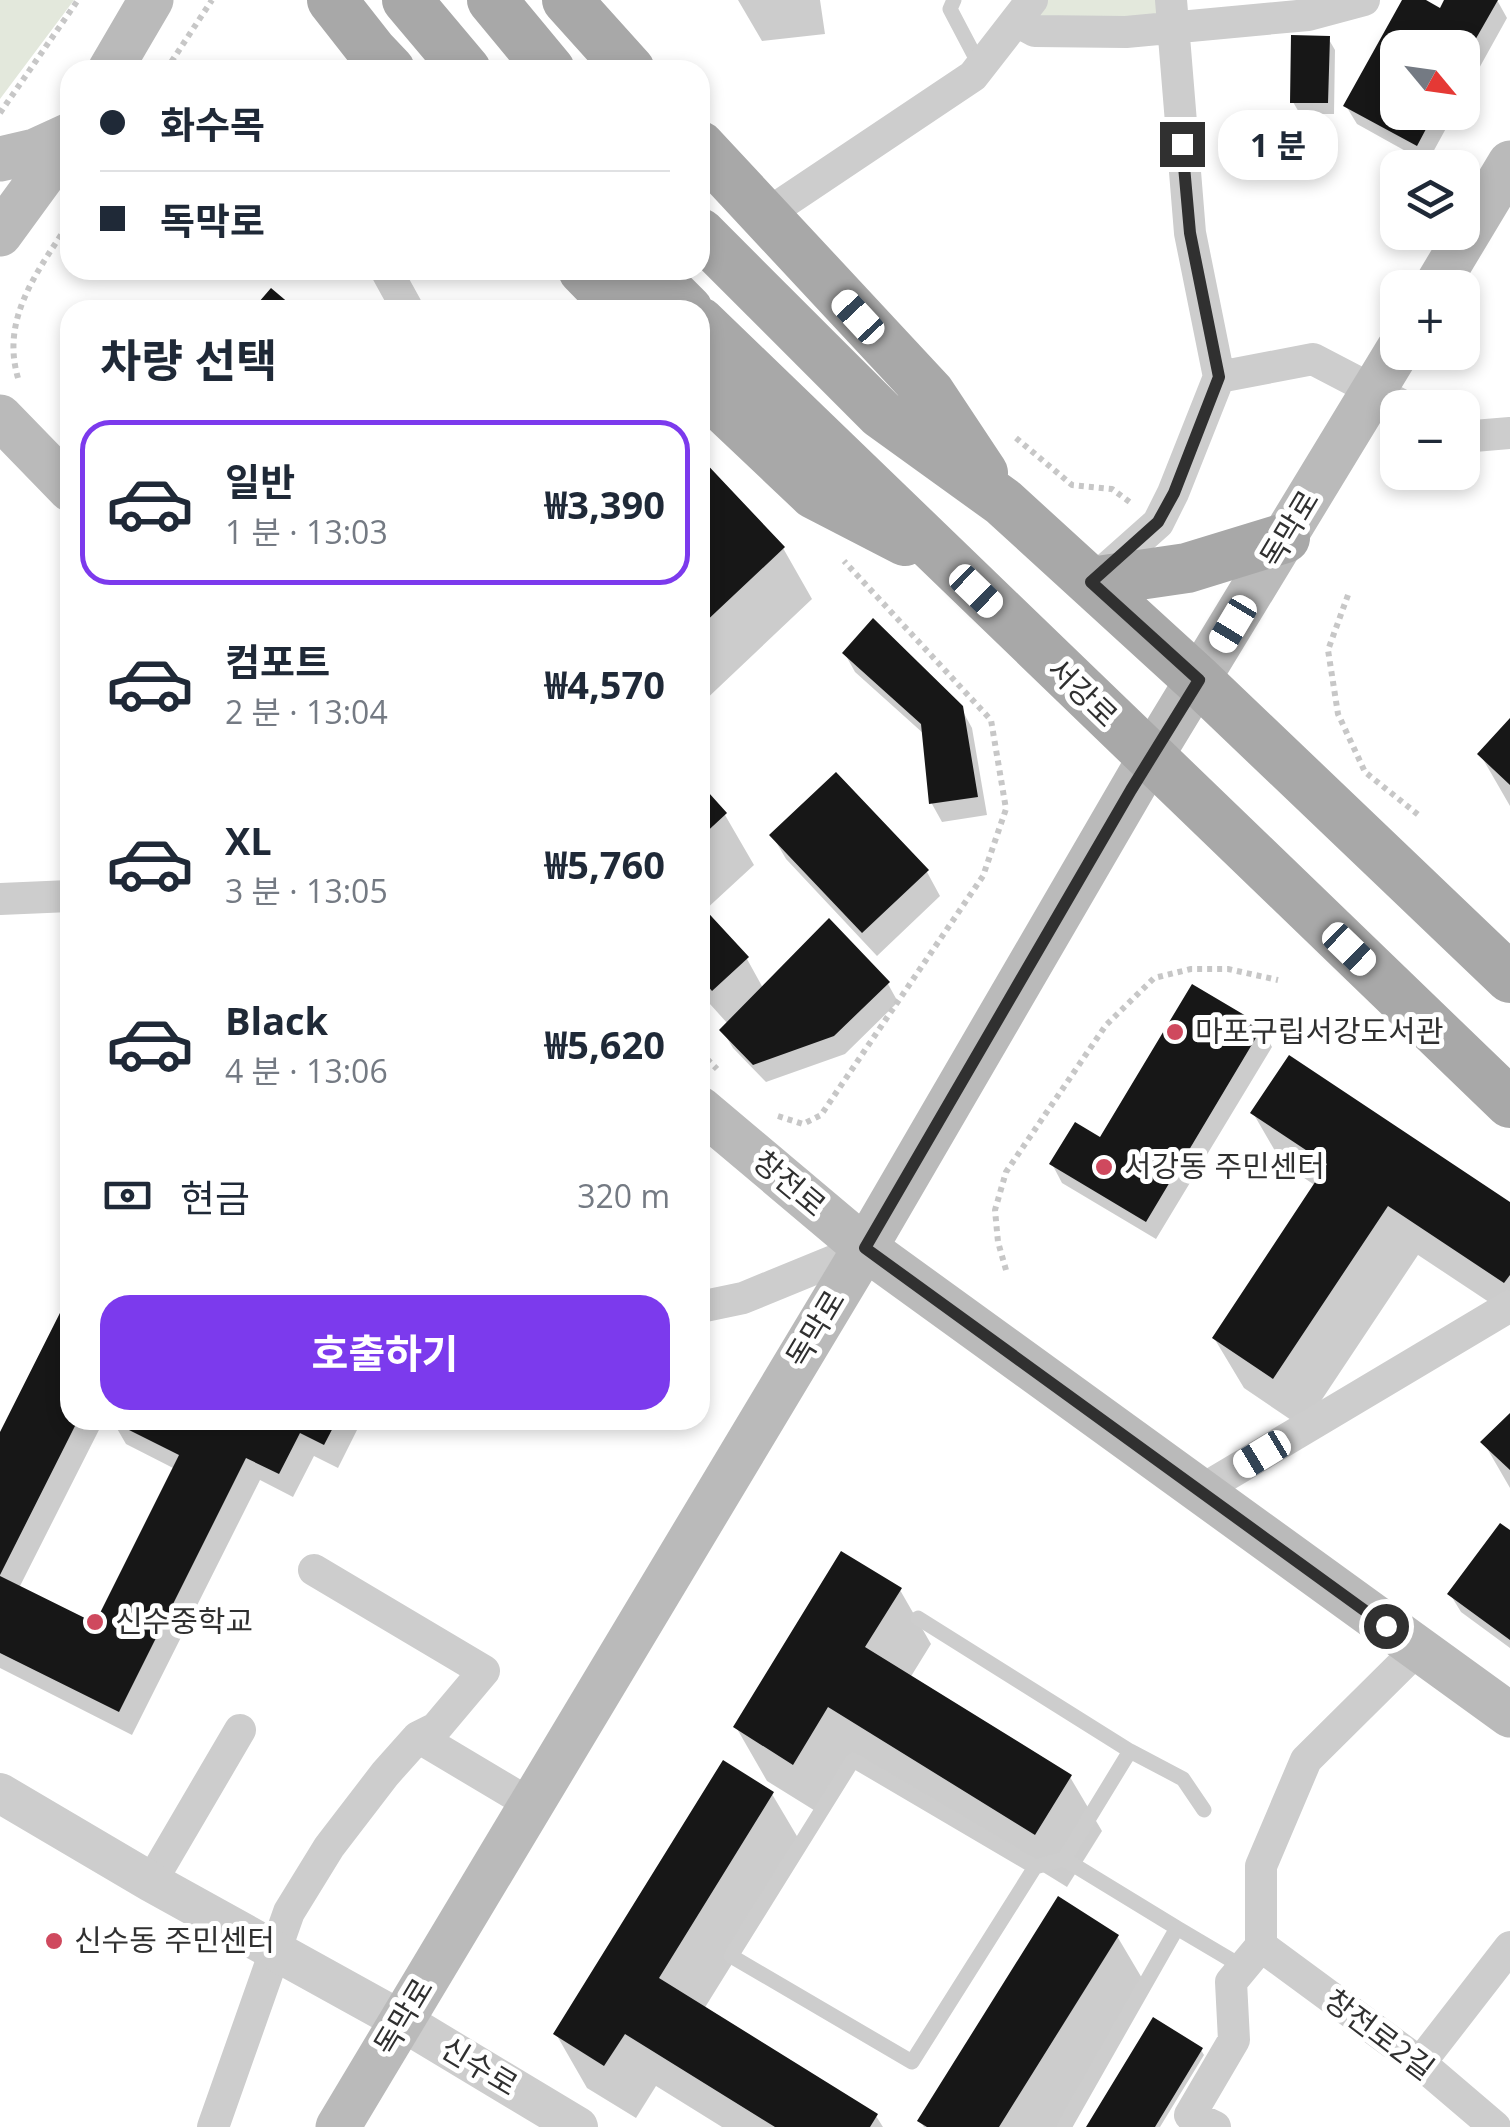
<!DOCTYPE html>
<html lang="ko">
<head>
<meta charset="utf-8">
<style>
	:root { --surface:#fff; --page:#f2f2f3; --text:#1f2937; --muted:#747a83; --line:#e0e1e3; --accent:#7c3aed }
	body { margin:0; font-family:"Open Sans","Noto Sans KR",sans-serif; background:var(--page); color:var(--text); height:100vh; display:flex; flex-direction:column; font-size:38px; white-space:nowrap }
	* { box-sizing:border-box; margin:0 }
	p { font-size:32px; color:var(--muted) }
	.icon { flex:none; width:55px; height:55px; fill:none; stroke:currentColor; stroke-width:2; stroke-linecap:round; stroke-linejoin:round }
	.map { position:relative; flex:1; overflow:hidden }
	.drawer { position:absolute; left:60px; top:300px; width:650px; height:1130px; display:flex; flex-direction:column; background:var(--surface); border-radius:30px; box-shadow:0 5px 15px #0003 }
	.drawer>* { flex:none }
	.banner { position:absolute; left:60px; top:60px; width:650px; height:220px; border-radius:30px; box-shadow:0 5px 15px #0003; display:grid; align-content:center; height:220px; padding:0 40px; background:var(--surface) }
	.needle { width:65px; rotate:119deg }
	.tools { position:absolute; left:1380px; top:30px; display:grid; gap:20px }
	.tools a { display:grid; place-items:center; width:100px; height:100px; border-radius:20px; background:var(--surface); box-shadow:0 5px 15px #0003; font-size:50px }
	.end { position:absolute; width:45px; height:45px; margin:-22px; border:12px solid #303030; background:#fff; box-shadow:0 0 0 5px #fff }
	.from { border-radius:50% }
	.bubble { position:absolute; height:70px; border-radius:30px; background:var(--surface); box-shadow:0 5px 15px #0003; font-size:32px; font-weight:700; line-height:70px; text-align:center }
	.car { position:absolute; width:30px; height:60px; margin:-30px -15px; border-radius:12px; box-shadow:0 0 8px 2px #0007; background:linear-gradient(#fff 24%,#345 0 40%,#fff 0 76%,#345 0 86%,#fff 0) }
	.banner b { display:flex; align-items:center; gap:35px; height:95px; font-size:38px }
	.banner b+b { border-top:2px solid var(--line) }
	.banner i { width:25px; height:25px; background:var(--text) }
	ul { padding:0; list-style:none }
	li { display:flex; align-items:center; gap:30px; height:165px; margin:0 20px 15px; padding:0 20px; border:5px solid transparent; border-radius:30px }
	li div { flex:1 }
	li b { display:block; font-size:38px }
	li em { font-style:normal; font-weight:700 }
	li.current { border-color:var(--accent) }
	li>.icon { width:90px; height:90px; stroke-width:1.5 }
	h2 { padding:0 40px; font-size:45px; line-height:120px }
	.pay { display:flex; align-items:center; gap:25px; height:110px; padding:0 40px; font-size:38px }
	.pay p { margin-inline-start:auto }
	.button { display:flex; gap:20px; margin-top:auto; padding:20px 40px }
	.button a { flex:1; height:115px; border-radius:30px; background:var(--accent); color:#fff; font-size:40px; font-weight:700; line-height:115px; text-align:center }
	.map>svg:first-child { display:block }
	.green { fill:#e3e8dc }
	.shadow { fill:#0003 }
	.building { fill:#171717 }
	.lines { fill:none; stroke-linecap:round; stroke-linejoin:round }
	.path { stroke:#c7c7c7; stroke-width:6; stroke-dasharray:5 5; stroke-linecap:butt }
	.service { stroke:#cdcdcd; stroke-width:15 }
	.minor { stroke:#cdcdcd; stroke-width:32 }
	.tertiary { stroke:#cdcdcd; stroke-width:40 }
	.secondary { stroke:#bababa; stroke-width:45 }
	.primary { stroke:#a8a8a8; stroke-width:50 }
	.route { stroke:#303030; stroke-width:12 }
	.poi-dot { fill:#cf495e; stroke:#fff; stroke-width:4 }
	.labels { text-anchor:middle; stroke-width:10; stroke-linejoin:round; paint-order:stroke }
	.street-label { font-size:30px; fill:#303030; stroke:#fff }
	.poi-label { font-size:30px; fill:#303030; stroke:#fff; text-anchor:start }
</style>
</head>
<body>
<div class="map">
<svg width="1510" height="2127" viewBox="0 0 1510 2127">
	<rect width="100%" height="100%" fill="#fff"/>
	<!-- green -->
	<path class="green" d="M0 0H74L0 99Z
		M1043 0H1163L1164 18 1029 19Z"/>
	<!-- shadow -->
	<path class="shadow" d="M738 0H820L825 34 762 41Z
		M1405 0H1421L1440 11 1447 0H1497L1507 18 1462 99V48H1398V112H1455L1427 163 1357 124 1346 106Z
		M1328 38 1335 50 1334 114H1300L1293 102Z
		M700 461 783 548 812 599 700 705Z
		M845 654 961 708 972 728 987 815 942 822 932 804 924 734 855 672Z
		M1510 721V806L1480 754Z
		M700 787 725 815 754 865 703 912 747 959 763 988 888 984 898 1002 845 1054 766 1082 733 1048 722 1030 728 1024 700 993Z
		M772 835 927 872 940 896 877 956 786 859Z
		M1261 1028 1272 1047 1156 1239 1062 1183 1052 1164 1101 1140Z
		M1253 1113 1510 1205V1316L1418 1255 1303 1428 1244 1388 1214 1338 1316 1186 1282 1163Z
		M70 1299V1420H104L19 1588 96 1627 175 1469 126 1444 112 1420H362L338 1468 314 1456 293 1497 260 1480 132 1735 0 1668V1438Z
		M1510 1416V1488L1484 1443Z
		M1510 1533V1648L1461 1612 1450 1594Z
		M900 1590 931 1644 910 1678 1070 1777 1102 1831 1067 1887 859 1759 825 1817 767 1781 736 1727Z
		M772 1794 804 1848 704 2009 876 2116 883 2127H722L656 2086 636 2118 587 2088 556 2034Z
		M1117 1936 1149 1990 1063 2127H924L920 2121Z
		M1201 2050 1204 2055 1160 2127H1088Z"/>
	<!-- building -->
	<path class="building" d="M1402 0H1426L1440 8 1444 0H1498L1462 63V48H1398V112H1435L1417 146 1343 106Z
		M1291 35 1330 36 1328 103H1290Z
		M271 288 297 310H252Z
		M700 457 785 547 700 627Z
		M873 618 963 706 978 797 929 804 921 724 842 653Z
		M1510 718V785L1477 754Z
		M836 772 929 870 862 933 769 835Z
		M700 783 727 813 700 838Z
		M700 904 749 957 712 991 700 977Z
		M829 918 890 982 834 1036 753 1065 719 1030Z
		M1192 984 1263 1026 1146 1222 1049 1164 1075 1122 1100 1137Z
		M1289 1055 1510 1202V1275L1504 1283 1388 1206 1273 1379 1212 1338 1327 1164 1250 1113Z
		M70 1293V1420H78L0 1575V1432Z
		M1510 1413V1470L1480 1442Z
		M109 1420H337L324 1445 300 1433 279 1474 246 1458 119 1712 0 1653V1576L95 1623 179 1455Z
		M1500 1523 1510 1530V1640L1447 1594Z
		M841 1551 902 1588 865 1647 1072 1775 1035 1835 828 1707 793 1765 733 1727Z
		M723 1760 774 1792 659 1978 878 2114 870 2127H775L625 2034 604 2066 553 2034Z
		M1058 1896 1119 1935 999 2127H927L917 2121Z
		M1153 2017 1203 2048 1155 2127H1086Z"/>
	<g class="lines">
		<!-- path -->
		<path class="path" d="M166 70 212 0
			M0 113 78 0
			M18 378C0 317 39 270 70 221
			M1016 438 1072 485 1112 489 1131 503
			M1348 595 1328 650 1338 714 1365 772 1421 817
			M700 1052 717 1069
			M778 1116 803 1124 821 1115 983 876 1006 809 991 720 844 561
			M1006 1270 998 1242 995 1210 1006 1172 1106 1025 1154 978 1191 969H1228L1278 980"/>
		<!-- service -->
		<path class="service" d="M954 0 950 9 980 66
			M918 1618 1130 1751 1064 1859 1177 1928
			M1130 1751 1183 1779 1204 1810
			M1035 1867 853 1760 731 1956 912 2062 1035 1867 1064 1859
			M1064 2127 1177 1928 1243 1967"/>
		<!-- minor -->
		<path class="minor" d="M1171 0 1190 233 1219 377
			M1016 21 1035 31 1126 32 1308 15 1364 0
			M764 216 973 76 1032 0
			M386 270 408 310
			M1462 437 1510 433
			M1095 579 1158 523 1173 493 1219 377 1313 359 1407 408
			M0 899 70 896
			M700 1307 743 1298 865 1248
			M1200 1491 1510 1306
			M314 1570 484 1671 436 1728 418 1737
			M151 1882 240 1730
			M1261 1946 1420 2063 1495 2127
			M1420 2063 1510 1947
			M213 2127 289 1912 329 1847 385 1774 418 1737 532 1805
			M1215 2127 1190 2115 1234 2040 1231 1982 1261 1946V1866L1306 1760 1418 1649"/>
		<!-- tertiary -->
		<path class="tertiary" d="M0 1793 151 1882 402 2021 578 2127"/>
		<!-- secondary -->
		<path class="secondary" d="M110 70 151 0
			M0 159 35 151 70 135
			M0 234 70 138
			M1435 288 1510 163
			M0 417 70 489
			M700 1109 865 1248 1510 1715
			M338 2127 865 1248 1150 758 1398 350"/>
		<!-- primary -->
		<path class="primary" d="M332 0 372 51 390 70
			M407 0 466 70
			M492 0 550 70
			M567 0 630 70
			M700 146 930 393 983 473
			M700 233 881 414 1003 502 1199 681 1510 978
			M583 270 622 310
			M648 270 688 310
			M700 322 1510 1103
			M700 386 814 494 905 541
			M1091 582 1187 568 1285 538"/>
	</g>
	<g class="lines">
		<!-- route -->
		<path class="route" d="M1182 144 1190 233 1219 377 1174 493 1158 522 1091 582 1199 680 1131 790 865 1248 1386 1626"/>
	</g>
	<!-- markers -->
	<g class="poi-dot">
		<circle cx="1175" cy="1032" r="10"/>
		<circle cx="1104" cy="1167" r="10"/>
		<circle cx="95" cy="1622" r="10"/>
		<circle cx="54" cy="1941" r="10"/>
	</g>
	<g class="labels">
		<!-- street labels -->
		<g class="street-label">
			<text transform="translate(1290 529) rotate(-59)" y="10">독막로</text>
			<text transform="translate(1082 693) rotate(44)" y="10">서강로</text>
			<text transform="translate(789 1184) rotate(40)" y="10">창전로</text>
			<text transform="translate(816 1329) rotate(-59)" y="10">독막로</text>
			<text transform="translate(404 2017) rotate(-59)" y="10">독막로</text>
			<text transform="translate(1379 2035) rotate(37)" y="10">창전로2길</text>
			<text transform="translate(479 2067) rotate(31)" y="10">신수로</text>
		</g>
		<!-- poi labels -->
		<g class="poi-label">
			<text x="1195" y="1042">마포구립서강도서관</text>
			<text x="1124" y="1177">서강동 주민센터</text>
			<text x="115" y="1632">신수중학교</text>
			<text x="74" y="1951">신수동 주민센터</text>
		</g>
	</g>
</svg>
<div class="tools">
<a><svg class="needle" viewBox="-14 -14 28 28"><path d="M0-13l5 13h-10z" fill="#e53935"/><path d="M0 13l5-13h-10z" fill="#747a83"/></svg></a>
<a><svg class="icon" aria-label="layers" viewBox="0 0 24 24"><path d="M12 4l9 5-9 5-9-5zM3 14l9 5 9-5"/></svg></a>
<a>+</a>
<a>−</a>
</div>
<i class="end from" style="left:1386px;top:1626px"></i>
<i class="end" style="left:1182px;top:144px"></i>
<div class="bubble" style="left:1218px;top:110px;width:120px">1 분</div>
<i class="car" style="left:858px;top:317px;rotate:317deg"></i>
<i class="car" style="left:976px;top:591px;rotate:134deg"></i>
<i class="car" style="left:1233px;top:624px;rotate:211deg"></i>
<i class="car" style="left:1349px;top:949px;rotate:134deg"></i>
<i class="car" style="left:1262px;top:1454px;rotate:239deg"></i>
<div class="banner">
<b><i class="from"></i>화수목</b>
<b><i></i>독막로</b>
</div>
<section class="drawer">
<h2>차량 선택</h2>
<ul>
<li class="current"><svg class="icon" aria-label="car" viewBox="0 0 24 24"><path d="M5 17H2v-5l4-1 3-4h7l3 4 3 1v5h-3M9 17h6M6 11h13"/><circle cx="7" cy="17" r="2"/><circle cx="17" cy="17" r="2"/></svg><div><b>일반</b><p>1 분 · 13:03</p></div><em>₩3,390</em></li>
<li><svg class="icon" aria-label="car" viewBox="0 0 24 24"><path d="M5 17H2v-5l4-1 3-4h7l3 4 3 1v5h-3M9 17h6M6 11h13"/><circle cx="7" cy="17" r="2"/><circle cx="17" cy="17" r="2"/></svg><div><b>컴포트</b><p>2 분 · 13:04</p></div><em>₩4,570</em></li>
<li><svg class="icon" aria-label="car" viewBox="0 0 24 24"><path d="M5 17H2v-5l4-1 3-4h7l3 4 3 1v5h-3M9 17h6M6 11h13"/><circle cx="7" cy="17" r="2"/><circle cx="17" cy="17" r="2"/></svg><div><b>XL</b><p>3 분 · 13:05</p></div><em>₩5,760</em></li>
<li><svg class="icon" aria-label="car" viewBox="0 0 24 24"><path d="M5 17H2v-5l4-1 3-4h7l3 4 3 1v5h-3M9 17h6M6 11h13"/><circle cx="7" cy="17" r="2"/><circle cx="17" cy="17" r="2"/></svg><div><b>Black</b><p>4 분 · 13:06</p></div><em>₩5,620</em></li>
</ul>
<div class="pay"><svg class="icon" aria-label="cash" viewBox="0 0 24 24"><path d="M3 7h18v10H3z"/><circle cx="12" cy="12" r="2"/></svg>현금<p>320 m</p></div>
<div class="button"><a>호출하기</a></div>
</section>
</div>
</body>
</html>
